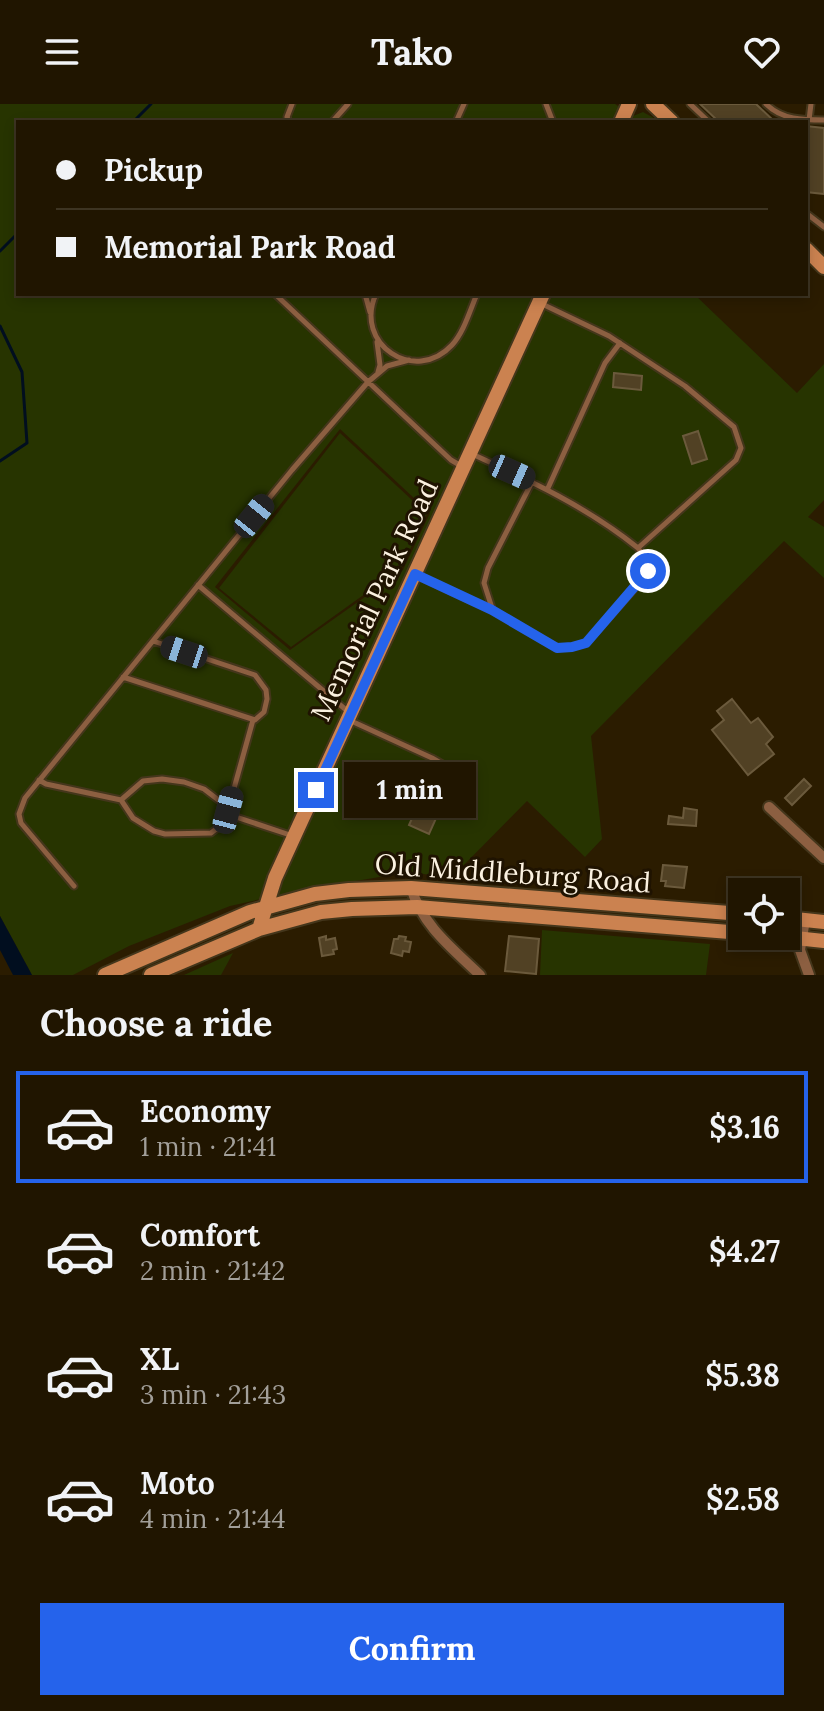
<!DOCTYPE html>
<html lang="en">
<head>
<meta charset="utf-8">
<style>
	:root { --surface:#201500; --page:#281e0a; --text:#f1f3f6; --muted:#a29f99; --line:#3d3422; --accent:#2563eb }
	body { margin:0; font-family:Lora,serif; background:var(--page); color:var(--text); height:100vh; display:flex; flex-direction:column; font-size:30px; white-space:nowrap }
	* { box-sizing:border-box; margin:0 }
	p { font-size:26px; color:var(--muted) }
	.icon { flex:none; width:44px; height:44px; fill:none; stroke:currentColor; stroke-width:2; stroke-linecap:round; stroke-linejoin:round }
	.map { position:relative; height:871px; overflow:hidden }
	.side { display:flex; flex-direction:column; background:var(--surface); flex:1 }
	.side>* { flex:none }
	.hud { position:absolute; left:16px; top:16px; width:792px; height:176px; border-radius:0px; box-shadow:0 4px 12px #0003,0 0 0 2px var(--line); display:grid; align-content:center; height:176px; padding:0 40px; background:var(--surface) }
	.buttons { position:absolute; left:728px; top:774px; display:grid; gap:16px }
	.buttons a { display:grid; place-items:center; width:72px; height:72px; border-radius:0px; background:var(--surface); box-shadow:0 4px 12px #0003,0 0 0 2px var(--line); font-size:40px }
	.end { position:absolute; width:36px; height:36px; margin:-18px; border:10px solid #2563eb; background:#fff; box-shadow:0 0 0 4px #fff }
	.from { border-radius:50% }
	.bubble { position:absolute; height:56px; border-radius:0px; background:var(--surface); box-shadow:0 4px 12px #0003,0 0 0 2px var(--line); font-size:26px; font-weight:800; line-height:56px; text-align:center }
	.car { position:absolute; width:24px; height:48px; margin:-24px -12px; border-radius:10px; box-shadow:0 0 6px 2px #0007; background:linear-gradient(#222 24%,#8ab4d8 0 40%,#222 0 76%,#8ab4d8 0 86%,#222 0) }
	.hud b { display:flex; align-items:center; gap:28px; height:76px; font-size:30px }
	.hud b+b { border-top:2px solid var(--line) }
	.hud i { width:20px; height:20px; background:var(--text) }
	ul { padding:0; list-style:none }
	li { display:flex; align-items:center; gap:24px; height:112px; margin:0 16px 12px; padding:0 24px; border:4px solid transparent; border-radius:0px }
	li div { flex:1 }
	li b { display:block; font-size:30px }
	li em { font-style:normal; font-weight:800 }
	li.on { border-color:var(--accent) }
	li>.icon { width:72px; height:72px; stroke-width:1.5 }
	h2 { padding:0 40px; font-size:36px; line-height:96px }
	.cta { display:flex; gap:16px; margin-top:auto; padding:16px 40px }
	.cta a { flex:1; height:92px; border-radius:0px; background:var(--accent); color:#fff; font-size:32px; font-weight:800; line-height:92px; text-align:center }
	header { display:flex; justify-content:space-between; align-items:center; height:104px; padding:0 40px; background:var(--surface); font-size:36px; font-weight:800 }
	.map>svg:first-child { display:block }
	.green { fill:#273400; fill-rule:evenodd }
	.water { fill:#010e1f }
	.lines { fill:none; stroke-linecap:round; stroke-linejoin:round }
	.stream { stroke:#010e1f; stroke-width:3 }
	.building { fill:#514124; stroke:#6b5a3c; stroke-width:2 }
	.lane-casing { stroke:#44361b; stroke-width:9 }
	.street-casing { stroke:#44361b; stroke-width:14 }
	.secondary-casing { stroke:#44361b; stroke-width:18 }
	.lane { stroke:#8c5f41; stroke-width:5 }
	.street { stroke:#8c5f41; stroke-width:10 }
	.secondary { stroke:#cb8250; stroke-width:14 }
	.route { stroke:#2563eb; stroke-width:10 }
	.labels { text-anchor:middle; stroke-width:6; stroke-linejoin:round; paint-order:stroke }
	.street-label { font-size:28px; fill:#fbf1e0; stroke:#1f1301 }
</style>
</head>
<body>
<header><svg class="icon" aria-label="menu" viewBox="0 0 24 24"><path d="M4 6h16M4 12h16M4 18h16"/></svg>Tako<svg class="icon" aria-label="heart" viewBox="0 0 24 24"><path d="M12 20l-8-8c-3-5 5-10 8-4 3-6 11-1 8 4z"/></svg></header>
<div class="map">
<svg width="824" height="871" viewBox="0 0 824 871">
	<rect width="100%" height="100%" fill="#2b1c00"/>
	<!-- green -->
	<path class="green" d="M0 0H615L633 12 643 8 661 18H18V190H694L797 289 824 260V396L808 413 824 423V474L784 437 591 632 602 735 585 753 527 697 451 774 410 768 301 786 230 802 129 842 73 871H32L0 812ZM340 325 430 409 403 466 290 546 215 483Z
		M340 329 427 410 401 464 291 543 219 484Z
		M542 826 710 840 706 871H540Z
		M233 849 221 871H184Z"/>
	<!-- water -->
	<path class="water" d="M0 812 32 871H13L0 846Z"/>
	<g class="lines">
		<!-- stream -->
		<path class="stream" d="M133 18 151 0
			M0 147 18 129
			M0 222 22 268 27 339 0 357"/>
	</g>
	<!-- building -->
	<path class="building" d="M700 0H756L775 18H719Z
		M806 22 824 24V90L806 88Z
		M614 269 642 272 641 286 613 283Z
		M698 327 707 355 692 360 683 332Z
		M732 595 751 619 758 614 773 633 766 640 774 650 748 671 712 626 724 616 717 607Z
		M804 675 811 682 792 701 785 694Z
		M422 692 442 701 429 730 409 721Z
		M684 704 697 706 696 722 668 720 669 712 683 714Z
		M663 761 687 763 684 784 665 782 666 777H661Z
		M326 832V836L335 834 337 845 333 846 334 850 322 852 319 834Z
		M399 832 406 833 405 837 411 838 409 848 403 847 402 852 391 849 394 835H398Z
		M509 832 539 835 536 870 505 867Z"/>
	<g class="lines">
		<defs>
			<path id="lane" d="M546 0 553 18
				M690 0 709 18
				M766 0C782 16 803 16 824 16
				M809 16 811 0
				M289 18 287 13 292 0
				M332 18 348 0
				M456 18 464 0
				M806 109 824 123
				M275 190 451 356 463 363
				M365 190 370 208
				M376 190C353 240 415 281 452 241 464 228 470 206 477 190
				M377 238 380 261 378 268
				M472 350C531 377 587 403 638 444L736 356 741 344 734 323 685 282 609 232 540 199
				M548 384 605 259 620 239
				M416 471 492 506 557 544 572 543 586 539 643 475C650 462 647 456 638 444
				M198 481 345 605 351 607
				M492 504 484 479 488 464 532 378
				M123 573 255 616 264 608 267 595 266 586 255 571 153 537
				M349 616 432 654 467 674
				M39 676 46 680 121 696 143 677 162 675 184 678 204 685 221 698 233 712 293 732
				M121 696 133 714 154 727 165 730 211 729 233 712
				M228 706 253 616
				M74 782 21 719 19 710 25 694 292 366 368 278 387 262 409 256"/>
			<path id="street" d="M769 703 824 754
				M411 784C423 822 452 844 480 871
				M805 816 800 846 809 871"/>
			<path id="secondary" d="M653 0 672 18
				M621 18 629 0
				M806 145 824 163
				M786 814 824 818
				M259 825 275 774 543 190
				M777 832 824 837
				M105 871 250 808 315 790 349 786 411 784 742 810
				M151 871 259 825 321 808 352 805 417 803 742 829"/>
		</defs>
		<!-- lane casing -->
		<use href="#lane" class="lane-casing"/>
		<!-- street casing -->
		<use href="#street" class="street-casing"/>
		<!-- secondary casing -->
		<use href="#secondary" class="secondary-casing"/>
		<!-- lane -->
		<use href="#lane" class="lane"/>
		<!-- street -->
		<use href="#street" class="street"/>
		<!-- secondary -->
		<use href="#secondary" class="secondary"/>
	</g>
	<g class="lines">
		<!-- route -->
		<path class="route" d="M316 686 415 470 492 506 557 544 572 543 586 539 648 467"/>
	</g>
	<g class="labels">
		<!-- street labels -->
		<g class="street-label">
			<text transform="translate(374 496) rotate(-65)" y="10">Memorial Park Road</text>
			<text transform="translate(513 769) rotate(4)" y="10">Old Middleburg Road</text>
		</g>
	</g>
</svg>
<div class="buttons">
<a><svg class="icon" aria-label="locate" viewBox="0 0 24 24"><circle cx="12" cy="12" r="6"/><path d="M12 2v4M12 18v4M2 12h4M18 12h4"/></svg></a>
</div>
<i class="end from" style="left:648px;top:467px"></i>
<i class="end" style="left:316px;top:686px"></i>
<div class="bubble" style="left:344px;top:658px;width:132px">1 min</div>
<i class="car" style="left:512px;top:368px;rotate:114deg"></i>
<i class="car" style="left:254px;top:412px;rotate:39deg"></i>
<i class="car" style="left:184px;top:548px;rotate:288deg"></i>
<i class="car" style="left:228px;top:706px;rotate:15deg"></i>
<div class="hud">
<b><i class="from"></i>Pickup</b>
<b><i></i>Memorial Park Road</b>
</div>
</div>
<section class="side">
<h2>Choose a ride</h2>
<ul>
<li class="on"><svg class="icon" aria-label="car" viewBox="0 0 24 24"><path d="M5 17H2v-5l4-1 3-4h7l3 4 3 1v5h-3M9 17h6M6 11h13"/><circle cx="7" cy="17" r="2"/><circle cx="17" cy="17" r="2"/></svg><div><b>Economy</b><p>1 min · 21:41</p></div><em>$3.16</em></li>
<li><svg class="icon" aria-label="car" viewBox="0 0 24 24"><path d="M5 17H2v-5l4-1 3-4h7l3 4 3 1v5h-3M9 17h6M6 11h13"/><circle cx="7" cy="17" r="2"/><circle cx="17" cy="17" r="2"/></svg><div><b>Comfort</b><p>2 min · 21:42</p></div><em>$4.27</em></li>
<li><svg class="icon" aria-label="car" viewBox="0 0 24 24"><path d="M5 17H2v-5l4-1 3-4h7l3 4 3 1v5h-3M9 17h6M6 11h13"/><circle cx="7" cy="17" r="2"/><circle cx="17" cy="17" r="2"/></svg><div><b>XL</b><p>3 min · 21:43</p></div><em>$5.38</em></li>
<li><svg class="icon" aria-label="car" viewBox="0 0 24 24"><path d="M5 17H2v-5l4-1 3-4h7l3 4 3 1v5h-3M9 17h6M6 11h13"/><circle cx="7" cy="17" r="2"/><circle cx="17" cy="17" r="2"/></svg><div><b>Moto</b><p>4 min · 21:44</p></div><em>$2.58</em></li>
</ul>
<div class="cta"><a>Confirm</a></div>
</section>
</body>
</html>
